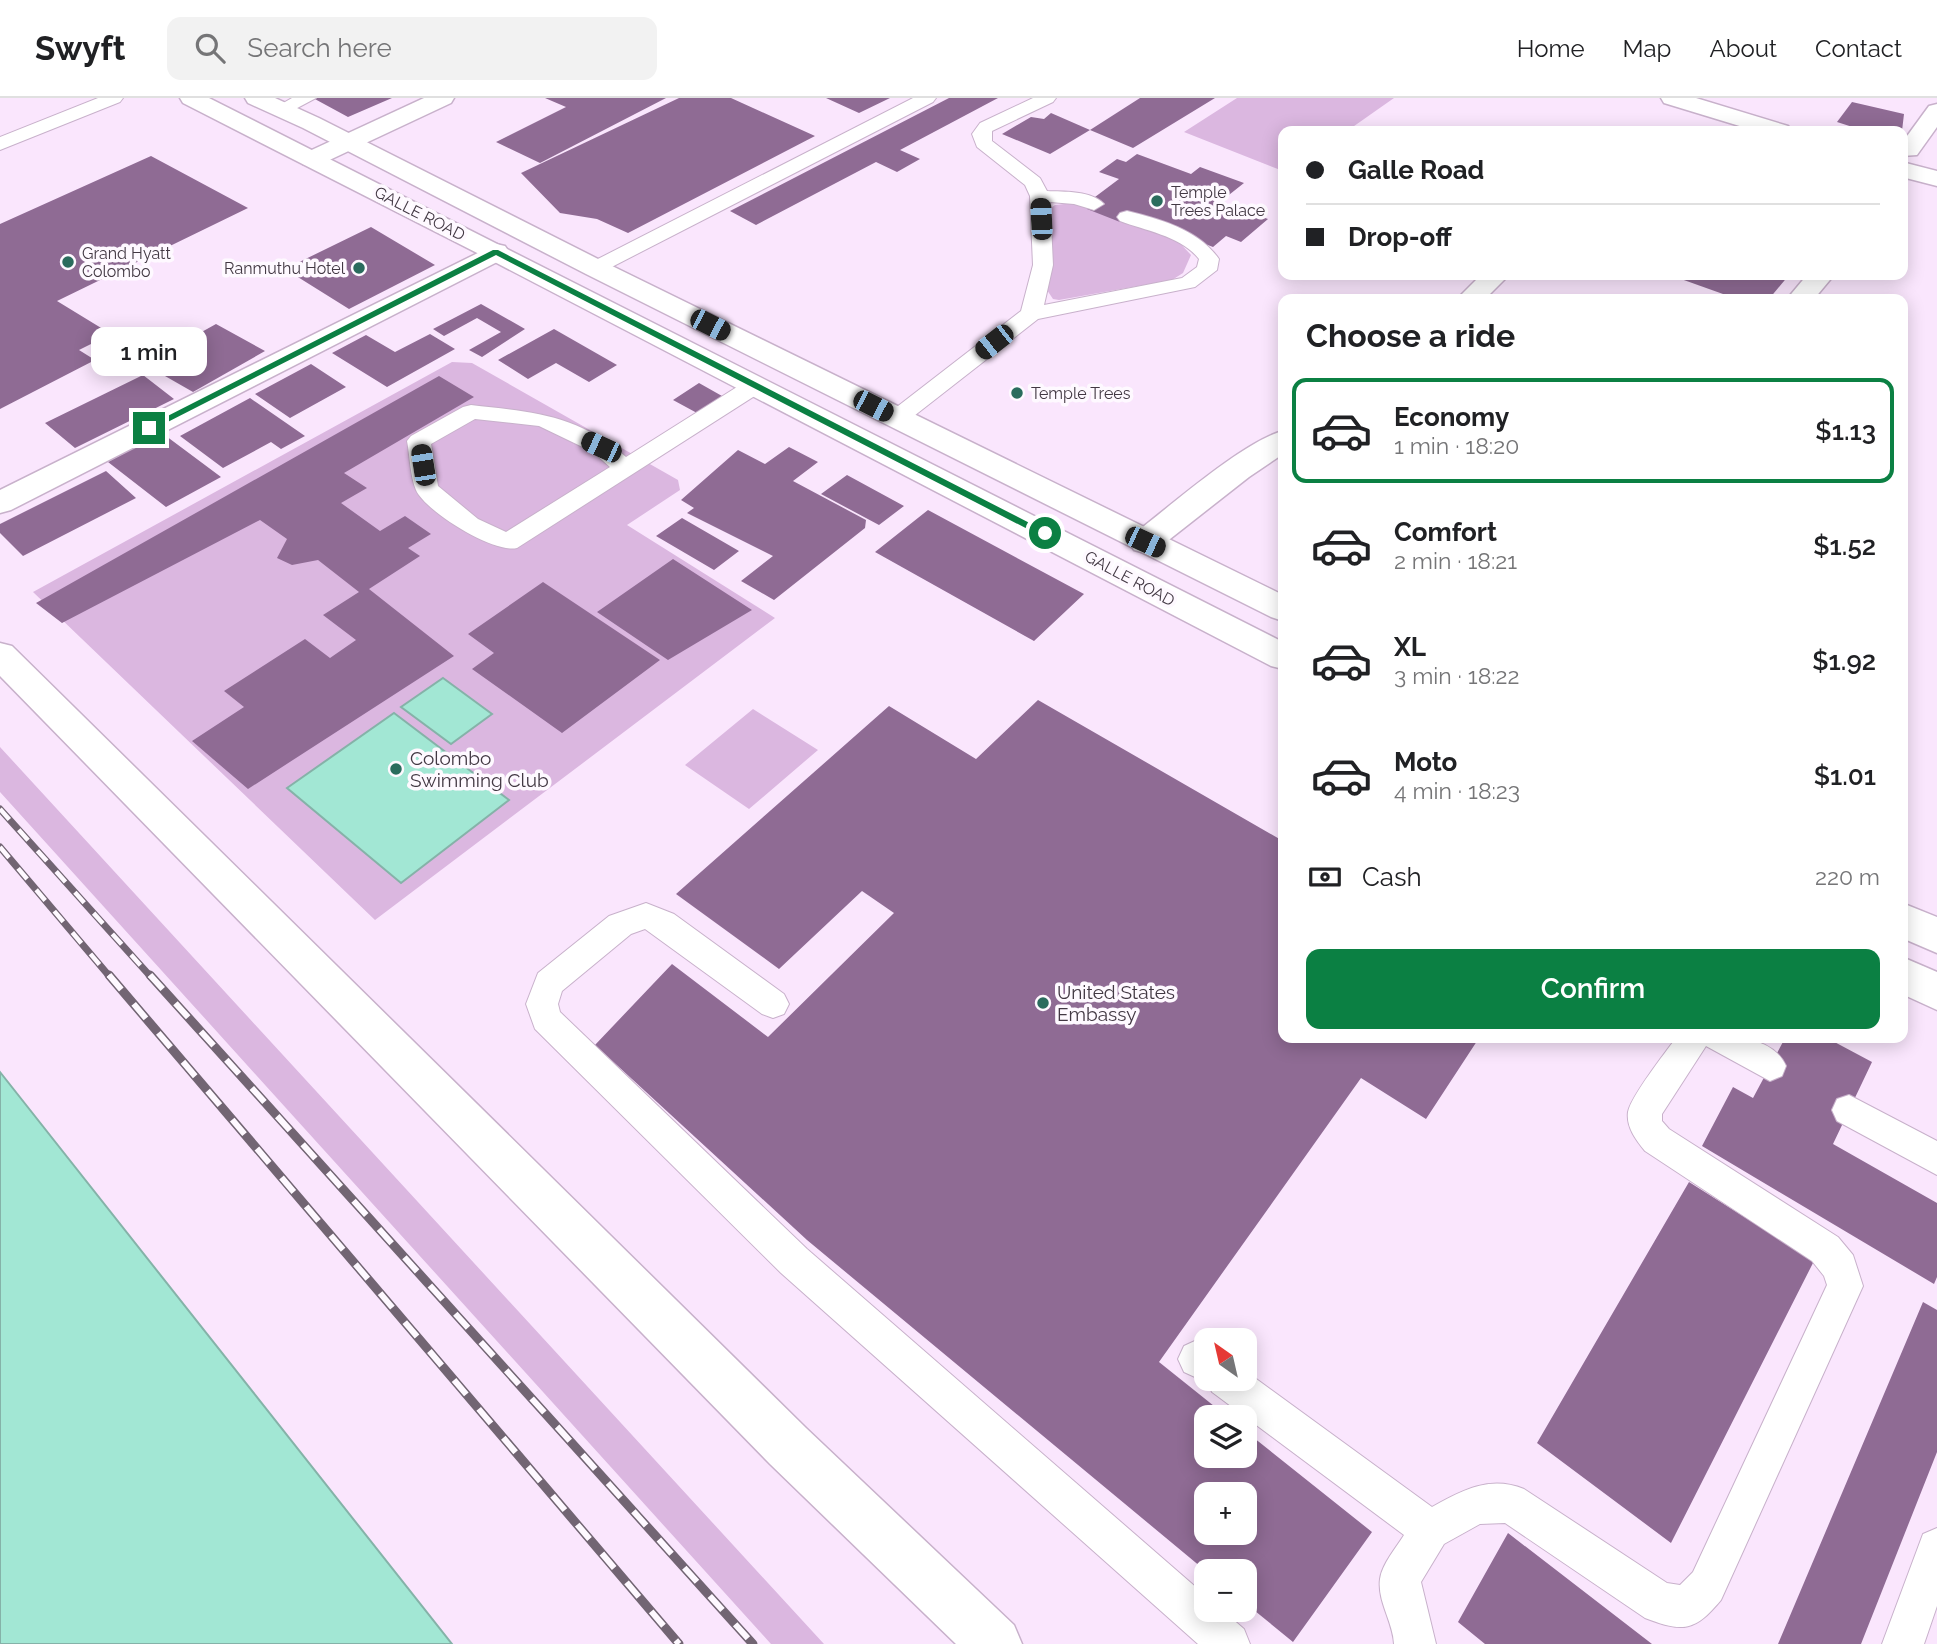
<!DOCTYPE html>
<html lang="en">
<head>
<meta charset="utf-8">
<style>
	:root { --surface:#fff; --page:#f2f2f2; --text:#202124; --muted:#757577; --line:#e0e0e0; --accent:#0b8043 }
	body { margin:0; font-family:Raleway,sans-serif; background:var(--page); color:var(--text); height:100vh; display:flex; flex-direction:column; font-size:26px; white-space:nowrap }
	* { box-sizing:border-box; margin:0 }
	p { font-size:23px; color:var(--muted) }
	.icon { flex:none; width:38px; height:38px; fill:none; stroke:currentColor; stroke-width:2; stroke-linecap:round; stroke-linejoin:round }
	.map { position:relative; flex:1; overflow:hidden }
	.sheet { position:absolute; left:1278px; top:196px; width:630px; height:749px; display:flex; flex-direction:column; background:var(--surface); border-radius:14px; box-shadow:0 4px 18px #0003 }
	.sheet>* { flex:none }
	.top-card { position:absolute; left:1278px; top:28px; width:630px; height:154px; border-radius:14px; box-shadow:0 4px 18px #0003; display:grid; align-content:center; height:154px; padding:0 28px; background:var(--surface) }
	.needle { width:46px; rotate:326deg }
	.tools { position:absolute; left:1194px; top:1230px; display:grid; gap:14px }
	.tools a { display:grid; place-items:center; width:63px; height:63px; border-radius:14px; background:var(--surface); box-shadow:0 4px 18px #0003; font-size:35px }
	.end { position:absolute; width:32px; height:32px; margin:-16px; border:9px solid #0b8043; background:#fff; box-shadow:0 0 0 4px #fff }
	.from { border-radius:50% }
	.bubble { position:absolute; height:49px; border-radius:14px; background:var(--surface); box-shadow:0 4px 18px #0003; font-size:23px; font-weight:600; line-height:49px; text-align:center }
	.car { position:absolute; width:21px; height:42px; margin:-21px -10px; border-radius:9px; box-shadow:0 0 5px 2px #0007; background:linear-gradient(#222 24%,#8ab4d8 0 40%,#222 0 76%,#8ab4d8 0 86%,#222 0) }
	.top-card b { display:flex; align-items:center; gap:24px; height:66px; font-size:26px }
	.top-card b+b { border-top:2px solid var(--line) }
	.top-card i { width:18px; height:18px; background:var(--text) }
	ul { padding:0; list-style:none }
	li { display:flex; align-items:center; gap:21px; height:105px; margin:0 14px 10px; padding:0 14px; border:4px solid transparent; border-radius:14px }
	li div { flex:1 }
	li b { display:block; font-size:26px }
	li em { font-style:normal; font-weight:600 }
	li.on { border-color:var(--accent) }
	li>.icon { width:63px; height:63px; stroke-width:1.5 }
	h2 { padding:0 28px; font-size:32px; line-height:84px }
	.pay { display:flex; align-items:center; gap:18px; height:77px; padding:0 28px; font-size:26px }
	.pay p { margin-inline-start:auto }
	.action { display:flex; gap:14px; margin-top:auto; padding:14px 28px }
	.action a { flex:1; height:80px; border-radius:14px; background:var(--accent); color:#fff; font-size:28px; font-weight:600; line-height:80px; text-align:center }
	header { display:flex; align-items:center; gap:42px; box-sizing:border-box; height:98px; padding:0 35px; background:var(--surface); border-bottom:2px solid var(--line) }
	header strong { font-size:33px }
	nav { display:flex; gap:38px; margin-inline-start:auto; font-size:24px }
	.search { width:490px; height:63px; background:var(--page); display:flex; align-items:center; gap:18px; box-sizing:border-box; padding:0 24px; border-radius:14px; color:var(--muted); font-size:26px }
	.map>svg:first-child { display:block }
	.green { fill:#dbb7e0 }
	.water { fill:#a2e7d4; stroke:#85b2a8; stroke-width:2 }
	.building { fill:#8f6b94; fill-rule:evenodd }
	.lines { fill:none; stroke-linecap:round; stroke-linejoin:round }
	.service-casing { stroke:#c8b1cb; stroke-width:2 }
	.minor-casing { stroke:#c8b1cb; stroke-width:3 }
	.secondary-casing { stroke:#c8b1cb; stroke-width:3 }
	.primary-casing { stroke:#c8b1cb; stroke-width:3 }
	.trunk-casing { stroke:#c8b1cb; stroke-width:3 }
	.service { fill:#fff; fill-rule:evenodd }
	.minor { fill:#fff; fill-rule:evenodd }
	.secondary { fill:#fff; fill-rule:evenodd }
	.primary { fill:#fff; fill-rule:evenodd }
	.trunk { fill:#fff; fill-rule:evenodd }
	.rail-far1-casing { stroke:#726573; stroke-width:7 }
	.rail-casing { stroke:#726573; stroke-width:9 }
	.rail-far1 { stroke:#fef9ff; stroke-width:4.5; stroke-dasharray:14; stroke-linecap:butt }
	.rail { stroke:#fef9ff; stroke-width:6; stroke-dasharray:19; stroke-linecap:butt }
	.route { fill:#0b8043 }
	.poi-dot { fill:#2a6c5d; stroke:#fef9ff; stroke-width:2.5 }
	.labels { text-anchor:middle; stroke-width:7; stroke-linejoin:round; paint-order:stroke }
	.far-poi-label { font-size:16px; fill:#423843; stroke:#fef9ff; text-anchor:start }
	.far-street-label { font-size:16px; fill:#423843; stroke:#fef9ff }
	.poi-label { font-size:19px; fill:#423843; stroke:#fef9ff; text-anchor:start }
</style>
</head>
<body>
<header>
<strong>Swyft</strong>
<div class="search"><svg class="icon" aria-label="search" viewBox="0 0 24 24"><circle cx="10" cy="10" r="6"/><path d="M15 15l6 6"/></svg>Search here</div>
<nav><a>Home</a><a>Map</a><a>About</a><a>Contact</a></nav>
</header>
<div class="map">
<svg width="1937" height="1546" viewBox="0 0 1937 1546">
	<rect width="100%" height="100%" fill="#fae6fd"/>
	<!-- green -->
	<path class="green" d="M1237 0H1394L1347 33H1283V73L1184 34Z
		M1082 104 1178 143 1191 157 1183 175 1172 182 1059 202 1053 201 1047 192 1048 112 1055 107Z
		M452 264 472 265 678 382 680 392 627 427 775 520 375 822 33 494Z
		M753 611 818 652 749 711 685 667Z
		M0 649 824 1546H771L0 694Z"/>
	<!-- water -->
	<path class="water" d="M443 580 492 616 451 646 401 609Z
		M394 615 509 702 401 785 287 690Z
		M0 974 452 1546H0Z"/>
	<!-- building -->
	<path class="building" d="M313 0H392L348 19Z
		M545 0H666L540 65 496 44 566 9Z
		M679 0H731L815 38 628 135 597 121 560 115 521 75Z
		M826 0H890L859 15Z
		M949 0H998L900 52 920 61 897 74 876 64 756 127 730 113Z
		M1140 0H1215L1133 50 1090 32Z
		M1852 4 1904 16 1902 33H1865L1837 24Z
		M1051 15 1090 32 1050 56 1002 36 1031 19 1044 21Z
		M1137 56 1191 76 1200 69 1244 85 1220 104 1268 121 1241 144 1226 138 1213 149 1130 117 1120 124 1087 111 1097 104 1091 102 1119 81 1099 74 1117 61 1126 64Z
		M151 58 248 110 57 203 111 236 79 252 95 262 0 311V126Z
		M371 129 435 167 349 211 285 171Z
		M1686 177H1789L1769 201H1737L1681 181Z
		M481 206 525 231 482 259 469 252 501 234 477 220 444 238 433 231Z
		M216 226 265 253 193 294 144 266Z
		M554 231 617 267 589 284 556 265 528 281 498 262Z
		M430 236 455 251 387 289 332 255 366 237 395 254Z
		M311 266 346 289 290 320 255 296Z
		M143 277 174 301 75 350 45 325Z
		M439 278 474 299 344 375 367 390 341 405 380 433 405 418 431 436 408 450 420 458 369 491 454 558 248 691 192 643 244 609 224 593 305 541 330 560 356 542 323 517 359 494 318 462 292 467 277 460 287 441 260 422 62 525 36 505Z
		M699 285 722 298 697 315 673 302Z
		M250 300 305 338 281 351 271 344 223 370 180 338Z
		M162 335 221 379 166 409 108 364Z
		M789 349 818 364 793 383 866 422 865 430 774 502 741 483 773 458 687 415 694 410 681 402 738 352 765 366Z
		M106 373 136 400 23 458 0 435V426Z
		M847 377 904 408 879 427 821 396Z
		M928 412 1084 496 1034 543 875 454Z
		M682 420 739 453 714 472 656 438Z
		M673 461 752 512 668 562 597 514Z
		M543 484 660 562 562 635 472 571 494 555 468 536Z
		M1038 602 1283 743V940H1479L1426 1021 1361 980 1159 1264 1229 1320H1206V1358H1244V1332L1372 1434 1293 1544 1244 1504V1474H1207L807 1142 595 947 672 866 768 939 894 815 862 793 779 871 676 796 889 608 976 661ZM1206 1396H1244V1435H1206Z
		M1785 940H1827L1872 964 1833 1046 1937 1105V1179L1934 1186 1702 1048 1733 989 1753 1000Z
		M1689 1084 1814 1163 1671 1445 1537 1345Z
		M1923 1204 1937 1212V1354L1861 1546H1778Z
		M1508 1435 1652 1546H1485L1458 1524Z"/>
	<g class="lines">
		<defs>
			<path id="service" d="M98 0H123L120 4 0 52V39Z
				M292 0H316L286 16H274L271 12Z
				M913 0H936L933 4 602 174H588L585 170 588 166Z
				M1033 0H1056L1053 4 992 33V43L1040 80 1047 93C1064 94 1091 92 1104 106L1094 112 1074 106 1050 104 1053 167 1044 207 1182 180 1197 169 1199 161C1181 138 1146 133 1120 123L1117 119 1120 115 1127 113C1160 121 1199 132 1219 161L1217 172 1195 189 1038 221 905 325H889L886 320 889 315 1021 213 1033 167 1030 98 1025 87 977 49 972 36 980 25Z
				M756 280 764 282 767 287 764 292 517 450C494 456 425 413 416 392 410 378 410 358 407 343L411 338 463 309 471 307C532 314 577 316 626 359L748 282ZM475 321 539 328 593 354 610 369 506 434 478 421 438 388 431 346Z
				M646 805 674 816 784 896 789 906 784 916 773 920 762 916 645 831 631 836 562 893 558 906 560 914 807 1151 1206 1498V1512H1222L1244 1531 1250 1546H1198L781 1175 535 931 526 906 538 875 609 818Z
				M1676 940C1710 940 1769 930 1786 968L1782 978 1770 983 1706 948 1662 1016V1023L1669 1031 1838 1139 1853 1157 1863 1188 1721 1502C1695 1533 1684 1535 1645 1520L1505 1425 1480 1426 1444 1446 1421 1484 1436 1546H1394C1393 1524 1377 1503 1380 1481 1382 1466 1396 1450 1404 1437L1212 1294 1208 1285 1184 1274 1178 1261 1184 1248 1197 1242 1206 1246V1281H1244V1272L1432 1409C1462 1392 1490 1377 1524 1391L1667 1485 1680 1487 1693 1474 1827 1187 1824 1178 1812 1163 1645 1053C1636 1042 1626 1029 1628 1014 1631 998 1665 955 1676 940Z
				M1849 997 1937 1043V1077L1837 1023 1832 1012 1837 1001Z
				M1937 1430V1508L1924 1546H1882L1923 1436Z"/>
			<path id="minor" d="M1937 6V29L1917 57 1902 58V45L1929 8Z
				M496 146 505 148 509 154 505 160 11 412 0 415V392Z
				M1481 177H1509L1485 201H1457Z
				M1807 177H1834L1814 201H1787Z
				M1283 333V356L1249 379 1156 452 1145 455 1134 452 1129 444 1134 436C1168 410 1244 343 1283 333Z
				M0 545 12 548 806 1330 1014 1527 1022 1546H956L770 1366 0 578Z"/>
			<path id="secondary" d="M424 0H454L451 5 321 66 312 68 303 66 300 61 303 56Z"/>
			<path id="primary" d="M1661 0H1696L1788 28 1792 33H1756L1664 5Z
				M1902 64 1937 73V88L1902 79Z"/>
			<path id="trunk" d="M180 0H209L1283 544V571L1271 568 487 160 183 5Z
				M245 0H275L319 20 604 164 1283 497V523L1271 519 586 176 303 30 248 5Z
				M1902 805 1937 819V855L1902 840Z
				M1902 859 1937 874V912L1902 896Z"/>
		</defs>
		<!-- service casing -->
		<use href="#service" class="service-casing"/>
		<!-- minor casing -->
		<use href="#minor" class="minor-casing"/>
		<!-- secondary casing -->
		<use href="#secondary" class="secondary-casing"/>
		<!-- primary casing -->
		<use href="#primary" class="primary-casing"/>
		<!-- trunk casing -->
		<use href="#trunk" class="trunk-casing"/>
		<!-- service -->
		<use href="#service" class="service"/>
		<!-- minor -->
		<use href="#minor" class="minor"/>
		<!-- secondary -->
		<use href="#secondary" class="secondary"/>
		<!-- primary -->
		<use href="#primary" class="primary"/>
		<!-- trunk -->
		<use href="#trunk" class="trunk"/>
		<defs>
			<path id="rail-far1" d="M0 711 151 879
				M0 749 110 879"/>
			<path id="rail" d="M109 877 679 1546
				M150 877 753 1546"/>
		</defs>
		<!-- rail-far1 casing -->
		<use href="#rail-far1" class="rail-far1-casing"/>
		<!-- rail casing -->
		<use href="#rail" class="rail-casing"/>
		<!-- rail-far1 -->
		<use href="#rail-far1" class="rail-far1"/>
		<!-- rail -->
		<use href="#rail" class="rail"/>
	</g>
	<!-- route -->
	<path class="route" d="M493 152H498L1049 435 1041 438 496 157 152 332 144 330Z"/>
	<!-- markers -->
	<g class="poi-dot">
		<circle cx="1157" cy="103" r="7"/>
		<circle cx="68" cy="164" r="7"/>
		<circle cx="359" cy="170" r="7"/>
		<circle cx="1017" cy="295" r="7"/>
		<circle cx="396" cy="671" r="7"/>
		<circle cx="1043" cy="905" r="7"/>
	</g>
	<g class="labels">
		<!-- far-poi labels -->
		<g class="far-poi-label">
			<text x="1171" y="100">Temple<tspan x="1171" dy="18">Trees Palace</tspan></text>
			<text x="82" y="161">Grand Hyatt<tspan x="82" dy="18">Colombo</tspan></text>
			<text x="345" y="176" text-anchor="end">Ranmuthu Hotel</text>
			<text x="1031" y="301">Temple Trees</text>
		</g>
		<!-- far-street labels -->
		<g class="far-street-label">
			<text transform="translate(420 115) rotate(27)" y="6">GALLE ROAD</text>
			<text transform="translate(1130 480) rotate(28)" y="6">GALLE ROAD</text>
		</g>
		<!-- poi labels -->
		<g class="poi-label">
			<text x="410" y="667">Colombo<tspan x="410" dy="22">Swimming Club</tspan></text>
			<text x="1057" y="901">United States<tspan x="1057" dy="22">Embassy</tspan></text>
		</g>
	</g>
</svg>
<div class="tools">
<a><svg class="needle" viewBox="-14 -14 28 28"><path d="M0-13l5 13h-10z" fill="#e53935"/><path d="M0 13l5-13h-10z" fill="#757577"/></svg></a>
<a><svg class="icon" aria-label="layers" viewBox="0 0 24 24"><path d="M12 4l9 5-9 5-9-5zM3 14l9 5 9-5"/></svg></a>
<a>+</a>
<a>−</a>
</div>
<i class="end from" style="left:1045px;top:435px"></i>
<i class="end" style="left:149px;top:330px"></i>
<div class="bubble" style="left:91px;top:229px;width:116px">1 min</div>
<i class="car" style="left:1041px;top:121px;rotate:357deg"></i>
<i class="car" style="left:710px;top:227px;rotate:117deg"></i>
<i class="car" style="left:994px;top:244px;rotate:232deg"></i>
<i class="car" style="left:873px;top:308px;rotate:117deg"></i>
<i class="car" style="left:601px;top:349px;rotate:295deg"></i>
<i class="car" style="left:423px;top:367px;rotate:351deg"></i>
<i class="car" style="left:1145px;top:444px;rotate:115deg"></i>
<div class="top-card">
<b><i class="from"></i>Galle Road</b>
<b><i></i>Drop-off</b>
</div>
<section class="sheet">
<h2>Choose a ride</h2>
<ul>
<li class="on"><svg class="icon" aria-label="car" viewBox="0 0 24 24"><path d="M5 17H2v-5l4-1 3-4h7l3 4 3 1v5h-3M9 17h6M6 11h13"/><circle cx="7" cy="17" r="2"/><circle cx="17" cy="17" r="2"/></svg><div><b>Economy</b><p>1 min · 18:20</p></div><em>$1.13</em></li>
<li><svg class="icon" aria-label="car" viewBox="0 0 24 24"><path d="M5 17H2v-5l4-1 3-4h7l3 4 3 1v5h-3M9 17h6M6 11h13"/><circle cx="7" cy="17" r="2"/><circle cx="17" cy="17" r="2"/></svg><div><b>Comfort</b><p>2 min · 18:21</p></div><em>$1.52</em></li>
<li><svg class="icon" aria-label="car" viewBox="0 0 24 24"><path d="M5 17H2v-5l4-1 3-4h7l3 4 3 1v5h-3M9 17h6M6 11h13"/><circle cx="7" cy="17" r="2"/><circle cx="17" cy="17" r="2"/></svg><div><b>XL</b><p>3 min · 18:22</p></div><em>$1.92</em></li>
<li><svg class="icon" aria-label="car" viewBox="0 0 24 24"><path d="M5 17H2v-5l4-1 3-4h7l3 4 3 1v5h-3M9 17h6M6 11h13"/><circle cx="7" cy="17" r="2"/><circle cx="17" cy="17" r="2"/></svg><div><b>Moto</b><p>4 min · 18:23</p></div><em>$1.01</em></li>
</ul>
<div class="pay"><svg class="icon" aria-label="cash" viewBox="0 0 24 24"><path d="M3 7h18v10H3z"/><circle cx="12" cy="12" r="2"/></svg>Cash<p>220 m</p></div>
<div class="action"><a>Confirm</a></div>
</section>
</div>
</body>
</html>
